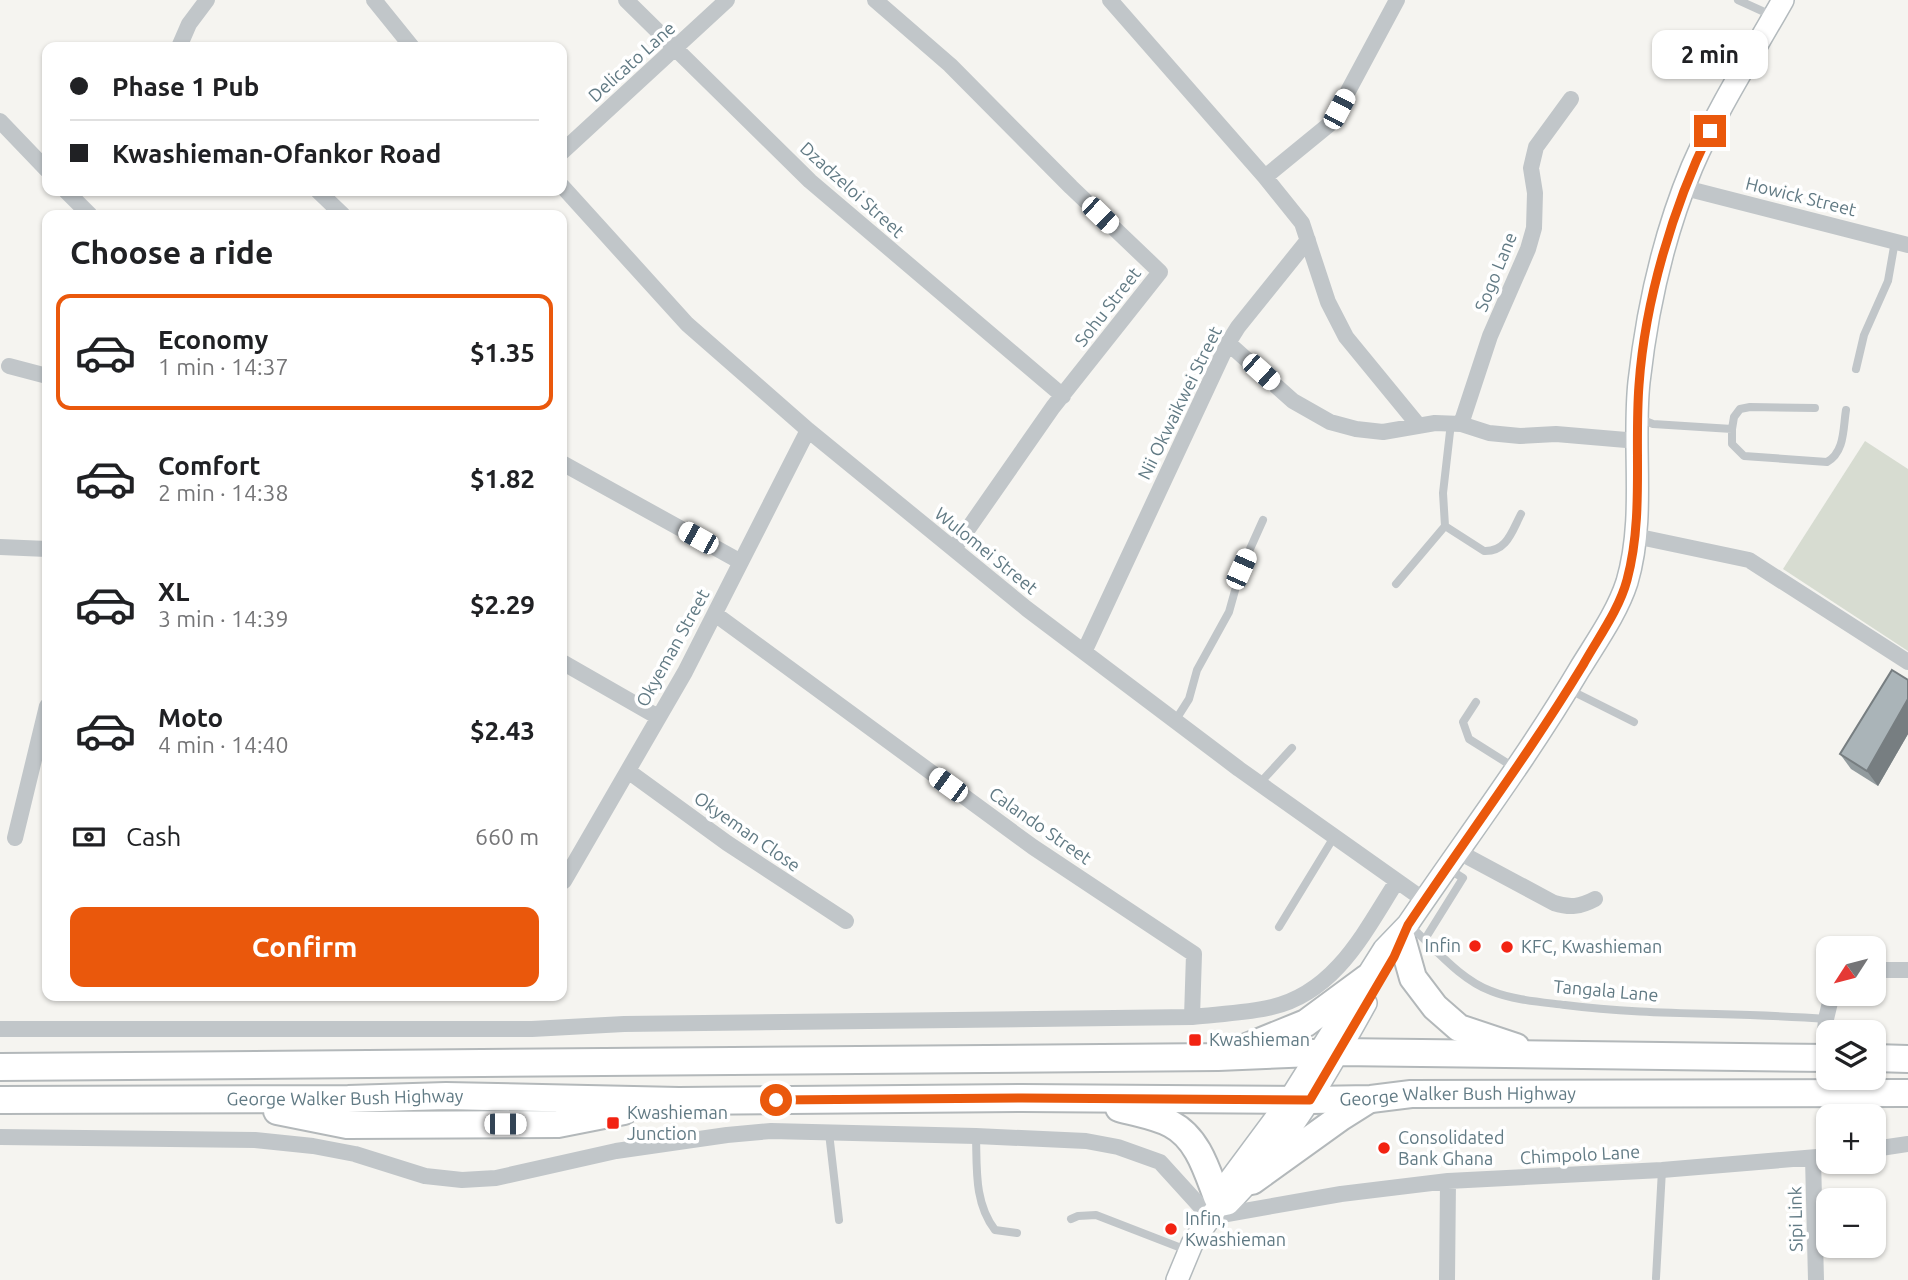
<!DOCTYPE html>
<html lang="en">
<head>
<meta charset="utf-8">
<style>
	:root { --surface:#fff; --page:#f2f2f2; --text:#202124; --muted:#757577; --line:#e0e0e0; --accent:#ea580c }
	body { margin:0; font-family:Ubuntu,sans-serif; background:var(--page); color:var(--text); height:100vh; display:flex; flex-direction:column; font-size:26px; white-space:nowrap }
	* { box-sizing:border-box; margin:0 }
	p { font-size:23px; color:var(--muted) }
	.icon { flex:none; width:38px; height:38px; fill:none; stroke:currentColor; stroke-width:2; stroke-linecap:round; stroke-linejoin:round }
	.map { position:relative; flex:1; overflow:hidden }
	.details { position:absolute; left:42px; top:210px; width:525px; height:791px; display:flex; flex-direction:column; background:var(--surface); border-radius:14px; box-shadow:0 2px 5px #0004 }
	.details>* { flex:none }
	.hud { position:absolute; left:42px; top:42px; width:525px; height:154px; border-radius:14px; box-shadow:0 2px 5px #0004; display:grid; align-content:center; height:154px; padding:0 28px; background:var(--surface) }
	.needle { width:46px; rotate:234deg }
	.controls { position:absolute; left:1816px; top:936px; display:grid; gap:14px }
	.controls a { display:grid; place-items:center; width:70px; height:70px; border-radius:14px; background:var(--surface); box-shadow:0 2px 5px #0004; font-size:35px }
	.end { position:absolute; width:32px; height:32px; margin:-16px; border:9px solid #ea580c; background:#fff; box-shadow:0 0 0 4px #fff }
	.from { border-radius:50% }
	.bubble { position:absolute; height:49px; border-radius:14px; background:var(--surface); box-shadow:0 2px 5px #0004; font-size:23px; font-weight:700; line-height:49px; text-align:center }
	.car { position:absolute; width:21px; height:42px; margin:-21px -10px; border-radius:9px; box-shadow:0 0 5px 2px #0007; background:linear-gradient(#fff 24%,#345 0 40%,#fff 0 76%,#345 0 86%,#fff 0) }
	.hud b { display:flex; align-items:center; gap:24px; height:66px; font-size:26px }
	.hud b+b { border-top:2px solid var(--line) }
	.hud i { width:18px; height:18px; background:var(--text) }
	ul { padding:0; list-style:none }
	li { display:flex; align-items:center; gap:21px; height:116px; margin:0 14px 10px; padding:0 14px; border:4px solid transparent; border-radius:14px }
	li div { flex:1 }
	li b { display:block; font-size:26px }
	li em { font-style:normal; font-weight:700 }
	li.on { border-color:var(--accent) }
	li>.icon { width:63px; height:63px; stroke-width:1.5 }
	h2 { padding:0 28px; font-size:32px; line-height:84px }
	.pay { display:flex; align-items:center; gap:18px; height:77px; padding:0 28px; font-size:26px }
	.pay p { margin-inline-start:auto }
	.action { display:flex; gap:14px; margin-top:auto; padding:14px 28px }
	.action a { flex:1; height:80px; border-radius:14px; background:var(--accent); color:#fff; font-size:28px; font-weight:700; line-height:80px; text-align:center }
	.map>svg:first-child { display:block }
	.green { fill:#d7dcd1 }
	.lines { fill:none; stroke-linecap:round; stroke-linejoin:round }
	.secondary-casing { stroke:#b3babd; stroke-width:24 }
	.trunk-casing { stroke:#b3b8ba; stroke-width:30 }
	.service { stroke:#c1c6c9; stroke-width:8 }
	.minor { stroke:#c1c6c9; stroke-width:16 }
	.secondary { stroke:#fff; stroke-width:21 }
	.trunk { stroke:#fff; stroke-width:26 }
	.wall { fill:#929b9e }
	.shaded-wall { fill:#777e81 }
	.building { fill:#aab4b8; stroke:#777e81; stroke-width:2 }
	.route { stroke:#ea580c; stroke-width:9 }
	.poi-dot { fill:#f22312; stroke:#fff; stroke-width:2.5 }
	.labels { text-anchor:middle; stroke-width:7; stroke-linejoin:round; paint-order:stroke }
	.street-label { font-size:18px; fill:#617a84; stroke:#fff }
	.poi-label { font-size:18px; fill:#617a84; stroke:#fff; text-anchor:start }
</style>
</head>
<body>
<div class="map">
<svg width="1908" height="1280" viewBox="0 0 1908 1280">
	<rect width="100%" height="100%" fill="#f5f4f0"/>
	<!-- green -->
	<path class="green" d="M1865 441 1908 469V651L1783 569Z"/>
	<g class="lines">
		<defs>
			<path id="secondary" d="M1218 1206 1217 1197 1289 1100 1384 949 1408 924C1465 840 1527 758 1579 670 1596 642 1617 613 1627 582 1646 517 1632 448 1639 382 1647 310 1664 234 1692 167 1717 109 1752 55 1783 0
				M1177 1280 1192 1244 1218 1206 1228 1204C1287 1145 1326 1075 1366 1003"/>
			<g id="trunk">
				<path d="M1402 939 1413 978 1435 1007 1459 1028 1516 1047"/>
				<path d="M1242 1049 1306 1023 1367 978"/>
				<path d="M1874 1058 1908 1059"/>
				<path d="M0 1067 1218 1057 1338 1052 1829 1058"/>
				<path id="s1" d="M0 1100 348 1099 446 1096 679 1101 1022 1098 1310 1100 1371 1099 1411 1094 1908 1093"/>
				<path d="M1119 1108C1136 1113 1156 1116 1171 1124 1198 1138 1207 1171 1217 1197"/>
				<path d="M277 1111 347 1125 558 1124 624 1111"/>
				<path d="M1252 1181 1341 1117 1368 1100"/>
			</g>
		</defs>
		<!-- secondary casing -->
		<use href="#secondary" class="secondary-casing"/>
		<!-- trunk casing -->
		<use href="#trunk" class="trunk-casing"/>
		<!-- service -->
		<path class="service" d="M1738 0 1771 15
			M1856 369 1864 335 1888 281 1895 241
			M1638 418 1653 424 1732 429 1734 417 1740 409 1750 407 1815 408
			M1732 429V444L1744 456 1827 462C1845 452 1843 428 1846 410
			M1445 526 1484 551C1507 552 1512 531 1521 514
			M1445 526 1443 493 1451 423
			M1396 584 1445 526
			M1568 689 1634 722
			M1476 702 1463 722 1469 739 1515 768
			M1175 721 1189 699 1197 670 1229 612 1241 569 1263 520
			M1259 784 1292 748
			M1408 924C1434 947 1459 979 1491 991 1513 1000 1541 1002 1565 1005 1651 1016 1739 1012 1826 1019
			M1279 927 1334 837
			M1425 939 1463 878 1447 868
			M829 1133 839 1220
			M976 1136C977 1168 974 1203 995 1230L1017 1233
			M1071 1219 1078 1216 1096 1215 1189 1251
			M1656 1278 1662 1170"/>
		<!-- minor -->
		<path class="minor" d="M374 0 412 47
			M626 0 810 181 1063 396
			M875 0 950 65 1071 187 1160 272 1053 407 954 549
			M1110 0 1265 177 1302 223 1328 302 1346 337 1419 426
			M179 47 189 24 207 0
			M0 121 47 170
			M562 152 727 0
			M1265 177 1331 123 1397 0
			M562 186 687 324 808 430 1027 609 1239 769 1424 900
			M1685 188 1908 245
			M66 191 90 215
			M318 191 343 215
			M1228 343 1293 401 1330 422 1356 429 1383 432 1435 423 1461 424 1489 433 1520 436 1556 434 1638 441
			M9 366 47 376
			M1461 424 1490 336 1528 249 1534 228 1535 193 1531 168 1536 147 1571 99
			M562 463 741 562
			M1635 536 1749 560 1908 662
			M0 547 47 549
			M715 614 1033 847 1194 954 1192 1017
			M1084 652 1228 343 1238 327 1308 240
			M562 662 658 717
			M628 771 727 843 846 921
			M15 838 47 706
			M1457 851 1554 903C1570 908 1580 907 1595 899
			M562 882 564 881 685 672 808 430
			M1874 970H1908
			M0 1029H532L624 1024 1192 1017C1218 1014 1247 1013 1272 1007 1336 992 1365 931 1397 881
			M1823 1058 1826 1019 1832 994
			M0 1137 255 1140 313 1146 355 1154 425 1176 462 1180 496 1178 616 1151 727 1135 771 1131 976 1136 1086 1141 1118 1147 1160 1162 1210 1217 1341 1194 1448 1181 1662 1170 1829 1156
			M1874 1149 1908 1144
			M1813 1158 1816 1280
			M1447 1280 1448 1181"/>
		<!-- secondary -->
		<use href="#secondary" class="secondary"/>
		<!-- trunk -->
		<use href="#trunk" class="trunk"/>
	</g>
	<!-- wall -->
	<path class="wall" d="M1908 680V734L1878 786 1851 769 1840 754Z"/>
	<!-- shaded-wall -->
	<path class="shaded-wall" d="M1908 699V734L1878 786 1867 771Z"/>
	<!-- building -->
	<path class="building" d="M1892 670 1908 680V699L1867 771 1840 754Z"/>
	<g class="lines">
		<!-- route -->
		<path class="route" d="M776 1100 1022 1098 1310 1100 1394 957 1408 925C1466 838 1529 754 1583 665 1598 638 1619 610 1627 580 1644 517 1634 450 1639 385 1645 300 1673 207 1710 131"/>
	</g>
	<!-- markers -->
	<g class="poi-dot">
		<circle cx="1475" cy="946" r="7"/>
		<circle cx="1507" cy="947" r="7"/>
		<rect x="1188" y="1033" width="14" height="14" rx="3.5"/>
		<rect x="606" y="1116" width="14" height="14" rx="3.5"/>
		<circle cx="1384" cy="1148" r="7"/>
		<circle cx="1171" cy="1229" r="7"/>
	</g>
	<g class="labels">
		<!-- street labels -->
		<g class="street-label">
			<text transform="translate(632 62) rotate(-42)" y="6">Delicato Lane</text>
			<text transform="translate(852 190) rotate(42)" y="6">Dzadzeloi Street</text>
			<text transform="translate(1801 197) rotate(14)" y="6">Howick Street</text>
			<text transform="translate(1496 272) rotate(-68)" y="6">Sogo Lane</text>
			<text transform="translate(1108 307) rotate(-52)" y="6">Sohu Street</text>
			<text transform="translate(1180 403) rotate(-64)" y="6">Nii Okwaikwei Street</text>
			<text transform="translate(986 551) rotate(39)" y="6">Wulomei Street</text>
			<text transform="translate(673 648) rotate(-61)" y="6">Okyeman Street</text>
			<text transform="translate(1040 826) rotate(35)" y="6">Calando Street</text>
			<text transform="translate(747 832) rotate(35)" y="6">Okyeman Close</text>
			<text transform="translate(1606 991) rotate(5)" y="6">Tangala Lane</text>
			<text dy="6" stroke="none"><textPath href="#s1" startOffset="1458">George Walker Bush Highway</textPath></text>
			<text dy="6" stroke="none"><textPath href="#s1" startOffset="345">George Walker Bush Highway</textPath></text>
			<text transform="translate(1580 1155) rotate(-3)" y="6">Chimpolo Lane</text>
			<text transform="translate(1796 1219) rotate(-91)" y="6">Sipi Link</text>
		</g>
		<!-- poi labels -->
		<g class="poi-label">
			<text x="1461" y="952" text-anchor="end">Infin</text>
			<text x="1521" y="953">KFC, Kwashieman</text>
			<text x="1209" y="1046">Kwashieman</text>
			<text x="627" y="1119">Kwashieman<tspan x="627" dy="21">Junction</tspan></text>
			<text x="1398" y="1144">Consolidated<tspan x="1398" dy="21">Bank Ghana</tspan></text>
			<text x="1185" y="1225">Infin,<tspan x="1185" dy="21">Kwashieman</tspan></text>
		</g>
	</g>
</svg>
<div class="controls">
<a><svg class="needle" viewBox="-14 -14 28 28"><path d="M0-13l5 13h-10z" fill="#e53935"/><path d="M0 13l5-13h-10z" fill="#757577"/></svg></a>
<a><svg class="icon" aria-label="layers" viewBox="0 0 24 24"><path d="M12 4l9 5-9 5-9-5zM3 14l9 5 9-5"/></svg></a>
<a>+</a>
<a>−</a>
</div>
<i class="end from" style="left:776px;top:1100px"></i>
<i class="end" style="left:1710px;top:131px"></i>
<div class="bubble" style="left:1652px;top:30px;width:116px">2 min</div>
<i class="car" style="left:1339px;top:109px;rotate:28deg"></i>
<i class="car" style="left:1100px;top:215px;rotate:134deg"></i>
<i class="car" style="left:1261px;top:372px;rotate:132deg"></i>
<i class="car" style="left:698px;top:538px;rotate:299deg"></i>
<i class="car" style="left:1241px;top:569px;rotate:24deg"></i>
<i class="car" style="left:948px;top:785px;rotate:306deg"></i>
<i class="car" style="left:505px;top:1124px;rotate:90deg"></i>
<div class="hud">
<b><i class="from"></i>Phase 1 Pub</b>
<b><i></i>Kwashieman-Ofankor Road</b>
</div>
<section class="details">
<h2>Choose a ride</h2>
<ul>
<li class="on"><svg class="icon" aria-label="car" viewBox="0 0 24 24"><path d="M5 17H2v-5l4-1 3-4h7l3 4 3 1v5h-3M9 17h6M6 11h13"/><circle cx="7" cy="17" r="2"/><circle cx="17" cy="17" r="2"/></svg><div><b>Economy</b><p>1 min · 14:37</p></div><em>$1.35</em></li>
<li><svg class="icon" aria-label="car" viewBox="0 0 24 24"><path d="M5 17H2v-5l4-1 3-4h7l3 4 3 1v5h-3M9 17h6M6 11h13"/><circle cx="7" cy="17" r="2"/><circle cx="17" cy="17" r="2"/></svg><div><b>Comfort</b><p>2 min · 14:38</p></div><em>$1.82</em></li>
<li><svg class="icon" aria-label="car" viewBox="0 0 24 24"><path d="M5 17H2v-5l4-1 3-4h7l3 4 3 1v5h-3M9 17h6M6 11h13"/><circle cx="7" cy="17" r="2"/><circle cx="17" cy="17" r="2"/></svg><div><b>XL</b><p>3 min · 14:39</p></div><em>$2.29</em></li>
<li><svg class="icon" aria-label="car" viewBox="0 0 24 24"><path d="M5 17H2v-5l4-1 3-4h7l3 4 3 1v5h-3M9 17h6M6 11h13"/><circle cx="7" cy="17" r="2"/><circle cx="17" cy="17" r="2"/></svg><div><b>Moto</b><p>4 min · 14:40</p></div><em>$2.43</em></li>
</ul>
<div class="pay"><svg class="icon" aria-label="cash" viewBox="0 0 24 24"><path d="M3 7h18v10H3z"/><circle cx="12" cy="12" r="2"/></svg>Cash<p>660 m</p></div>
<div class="action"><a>Confirm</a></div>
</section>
</div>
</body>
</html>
